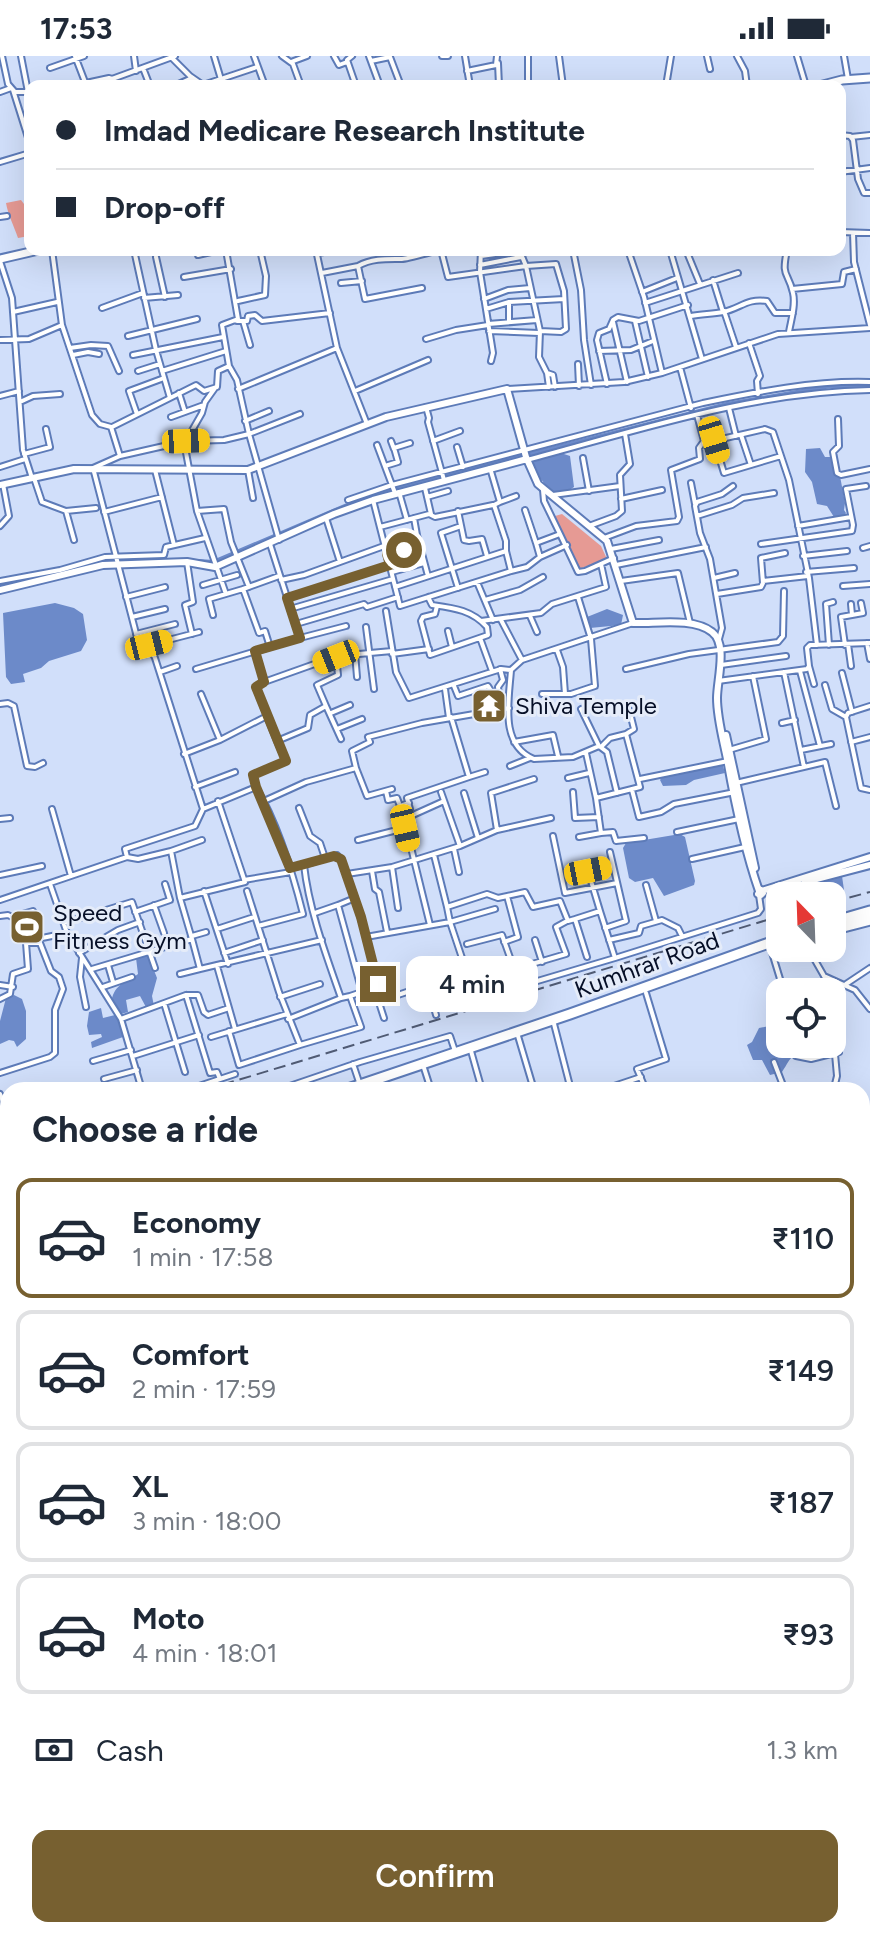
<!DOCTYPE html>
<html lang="en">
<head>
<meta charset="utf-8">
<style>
	:root { --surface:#fff; --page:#f2f2f3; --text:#1f2937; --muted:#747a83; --line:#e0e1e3; --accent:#776030 }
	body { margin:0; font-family:Figtree,sans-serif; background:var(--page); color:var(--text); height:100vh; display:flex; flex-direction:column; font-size:30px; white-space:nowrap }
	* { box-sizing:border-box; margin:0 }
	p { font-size:26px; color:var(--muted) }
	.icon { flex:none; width:44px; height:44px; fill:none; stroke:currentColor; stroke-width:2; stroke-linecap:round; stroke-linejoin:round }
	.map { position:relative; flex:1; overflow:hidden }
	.drawer { position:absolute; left:0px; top:1026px; width:870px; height:856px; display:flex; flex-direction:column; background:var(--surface); border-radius:24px 24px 0 0; box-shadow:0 8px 32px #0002 }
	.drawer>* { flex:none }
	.hud { position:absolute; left:24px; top:24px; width:822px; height:176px; border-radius:16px; box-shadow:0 8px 32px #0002; display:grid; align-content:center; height:176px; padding:0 32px; background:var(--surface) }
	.needle { width:52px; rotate:337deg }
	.controls { position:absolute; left:766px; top:826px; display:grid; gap:16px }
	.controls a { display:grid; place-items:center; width:80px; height:80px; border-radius:16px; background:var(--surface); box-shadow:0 8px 32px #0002; font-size:40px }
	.end { position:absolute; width:36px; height:36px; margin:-18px; border:10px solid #776030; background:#fff; box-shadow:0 0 0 4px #fff }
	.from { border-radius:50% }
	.bubble { position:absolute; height:56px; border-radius:16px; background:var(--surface); box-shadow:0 8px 32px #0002; font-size:26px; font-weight:600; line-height:56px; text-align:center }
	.car { position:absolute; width:24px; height:48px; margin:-24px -12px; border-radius:10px; box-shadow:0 0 6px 2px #0007; background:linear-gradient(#f5c518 24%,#345 0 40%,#f5c518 0 76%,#345 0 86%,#f5c518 0) }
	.hud b { display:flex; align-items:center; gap:28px; height:76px; font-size:30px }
	.hud b+b { border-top:2px solid var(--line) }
	.hud i { width:20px; height:20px; background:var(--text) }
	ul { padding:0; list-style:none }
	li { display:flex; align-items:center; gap:24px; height:120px; margin:0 16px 12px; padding:0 16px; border:4px solid var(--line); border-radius:16px }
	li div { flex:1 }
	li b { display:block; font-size:30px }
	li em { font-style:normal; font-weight:600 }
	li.active { border-color:var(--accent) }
	li>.icon { width:72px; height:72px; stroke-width:1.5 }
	h2 { padding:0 32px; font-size:36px; line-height:96px }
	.pay { display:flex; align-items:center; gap:20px; height:88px; padding:0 32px; font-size:30px }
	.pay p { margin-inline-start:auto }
	.primary-button { display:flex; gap:16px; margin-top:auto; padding:16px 32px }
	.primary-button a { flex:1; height:92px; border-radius:16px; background:var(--accent); color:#fff; font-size:32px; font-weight:600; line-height:92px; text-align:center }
	.status { display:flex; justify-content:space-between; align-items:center; height:56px; padding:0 40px; background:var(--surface); direction:ltr }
	.status svg { height:22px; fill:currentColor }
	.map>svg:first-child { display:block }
	.green { fill:#e69a94 }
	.water { fill:#6c8ac9 }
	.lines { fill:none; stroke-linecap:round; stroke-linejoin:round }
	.canal { stroke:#6c8ac9; stroke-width:4 }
	.street-casing { stroke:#5d7bb8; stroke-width:8 }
	.secondary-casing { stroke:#5d7bb8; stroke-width:10 }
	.primary-casing { stroke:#5d7bb8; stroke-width:11 }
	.highway-casing { stroke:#5d7bb8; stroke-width:13 }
	.street { stroke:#fff; stroke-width:4 }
	.secondary { stroke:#fff; stroke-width:6 }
	.primary { stroke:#fff; stroke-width:7 }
	.highway { stroke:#fff; stroke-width:9 }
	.rail { stroke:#505b74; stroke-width:2; stroke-dasharray:12 6; stroke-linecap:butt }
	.route { stroke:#776030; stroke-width:10 }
	.labels { text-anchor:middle; stroke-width:6; stroke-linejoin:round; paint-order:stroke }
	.poi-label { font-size:24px; fill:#060f27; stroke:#e5ecf9; text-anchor:start }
	.street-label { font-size:24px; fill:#060f27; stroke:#e5ecf9 }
</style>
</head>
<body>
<div class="status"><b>17:53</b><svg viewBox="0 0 49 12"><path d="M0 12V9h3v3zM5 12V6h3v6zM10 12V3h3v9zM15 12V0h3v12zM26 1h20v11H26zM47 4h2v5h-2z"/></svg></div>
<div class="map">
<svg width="870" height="1882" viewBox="0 0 870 1882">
	<rect width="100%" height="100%" fill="#d1dffa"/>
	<!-- green -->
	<path class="green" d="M30 141V184L29 180 18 182C14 170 8 159 6 147L21 144 24 148 29 146Z
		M562 458 601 490 607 503 579 513 555 460Z"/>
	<!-- water -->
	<path class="water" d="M820 392 825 401H832L836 419 840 420 845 447 844 454 846 457 844 460 834 461 827 450 817 448 812 426 805 416 806 393Z
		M561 397 570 400 574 431 568 435 553 437 538 420 533 406 535 403Z
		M55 547 74 552 83 558 87 584 81 595 49 605 41 612 23 618 25 626 11 628 6 621 3 557Z
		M607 553 623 559 621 569 590 572 587 561Z
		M718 709 723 710 725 717 694 724 686 729 663 730 660 724 662 721Z
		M680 778 685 781 695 825 694 829 664 840 653 822 635 826 629 822 623 792 626 787Z
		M836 818 842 820 844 834 826 840H781Z
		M148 899 157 922 152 940 154 950 147 953 140 940 126 944 128 956 121 958 112 942C117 926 127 927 138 918L136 902Z
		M14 939 22 943 26 955V983L17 991 14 985 9 984 0 988V965L6 942Z
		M101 952 103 962 115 959 119 964 123 981 92 992 91 986 102 981 101 978 89 979 87 970 89 956Z
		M769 970 780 988H809L810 994C790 999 793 999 782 1016L770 1019 762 1004H753L747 989 752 986 759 972Z"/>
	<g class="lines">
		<!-- canal -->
		<path class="canal" d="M99 504H166
			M199 505 213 506 373 438 727 348 831 330 870 331
			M53 518 76 512
			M0 529 33 523
			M0 1743 8 1741
			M862 1784 870 1781
			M403 1874 405 1882
			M632 1882 650 1874"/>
		<defs>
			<path id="street" d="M2 0 8 28 15 36H30
				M21 0 28 36
				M75 0 85 26
				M134 0 136 15
				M214 0 223 30
				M254 0 265 30
				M282 0 293 8 301 30
				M334 0 339 9 347 6
				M352 0 347 4 356 30
				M369 0 380 30
				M442 0H448
				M465 0 470 30
				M559 0 563 30
				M707 0 710 13
				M737 0 745 15 747 30
				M797 0 806 30
				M844 0 848 23
				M171 1 190 20 203 29 257 11
				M371 5 390 1 401 30
				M291 6 307 0
				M498 7 499 30
				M50 12 84 0
				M143 12 150 30
				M467 15 496 9 497 0
				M112 23 175 0
				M72 30 109 22 112 23 113 30
				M174 30 192 22
				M528 30V0
				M666 30 671 0
				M692 30 699 28
				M13 34 30 88
				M0 36 11 32
				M840 79 850 80 853 84 858 123 864 137H870
				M851 81 870 79
				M0 106 30 97
				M840 116 870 112
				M0 161 7 160
				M840 176 870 177
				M853 177 854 206 870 269
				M52 194 62 269 92 359 100 368 111 371 120 400 93 412 138 585 149 589 155 602 203 753 195 770 125 793 127 801
				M161 194 164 196 176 194
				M226 194 238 263 222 269 229 310 237 324 249 378 279 484
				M316 194 337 292 367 368
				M441 194 448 221 526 210 540 275 539 301 547 317 549 331
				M481 194 480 216 493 297 491 305
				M573 194 581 234 584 284 591 329
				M628 194 644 241 662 317
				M670 194 702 303
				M686 194 700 228
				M787 194C781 223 788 214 793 237 796 249 791 264 789 276
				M318 197 336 194
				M521 198 533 194
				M198 199 220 194
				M481 200 517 195 521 198 526 210 556 208 564 235 566 273 561 276 540 275
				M156 201 165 241
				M0 205 12 242 23 394 32 422
				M480 209 521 201
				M358 210C372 202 388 203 402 203 407 203 431 196 440 194
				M322 217 358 210 365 243 422 232
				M184 221 231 213
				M713 224 723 256
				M341 227 362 225
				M792 233 842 228 844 216 856 213
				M642 236 677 222
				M144 242 178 239
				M484 243 508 234 530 232
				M238 245 265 239 266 220 260 194
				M509 246V266
				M645 247 738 217
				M102 252 143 237
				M486 253 509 246 564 243
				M724 255 736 291
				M13 256 57 246
				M691 260C702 258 713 258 723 256 741 252 747 242 767 245L775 257H793
				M237 265H247L248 260 255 259 262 265 330 257
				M243 265 250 289
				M635 265 648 321
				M613 266 627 326
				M488 268 537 264
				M489 275 539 277
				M128 280 197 263
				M426 283 456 274 488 269
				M0 284 29 283 62 269
				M749 287 760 320 757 325 758 338
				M70 292 91 289 108 290 119 315
				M599 295 631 294 653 285
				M73 299 88 296 99 298
				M133 299 223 281
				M578 308 579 330
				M680 311 691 352
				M138 315 160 308
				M162 315 226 295
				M547 317 553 319 555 331
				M607 328 597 284 599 277 609 273 613 264 618 261 639 265 688 249
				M238 333 337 292
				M507 333 624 326 662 317 778 278 870 272
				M355 335 428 304
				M179 337 185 356
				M0 340 19 335
				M170 342 196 329 204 335 217 331 218 315 229 310
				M20 346 33 340 60 338
				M426 351 429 362 428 366 444 424
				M729 352 736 380
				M137 358 129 335 164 322
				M171 361 204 349
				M838 363 839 390 833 396 837 417 841 419 870 413
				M245 365 269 355
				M112 371 170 342 156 294 134 194
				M741 379 751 409
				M714 384 724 417 781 400
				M186 385 202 357 205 346 215 332
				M391 385 394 393
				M433 385 460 375
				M184 386 197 455 226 538
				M704 387 765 373 773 376 789 424 809 522 817 589
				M377 389 395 437
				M457 391 463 411
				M24 398 50 391 46 373
				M120 400 186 385 224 384 249 378 300 358
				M583 402 589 435
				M527 404C639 374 753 336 870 334
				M385 410 398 406 394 392 410 387
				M0 411 25 403
				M155 414 174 489
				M248 414 253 442
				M34 422 42 446 66 455 74 484
				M691 427 695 448
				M425 432 431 458
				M399 436 407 464
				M553 439 620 430
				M427 441 448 435
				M621 443 662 434
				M348 444 392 429 703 347C756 336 815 324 870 326
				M373 444 400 550 511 515 506 495V485L494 449 500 446 490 412
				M500 446 516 440
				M525 454 536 487 560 478 544 445 543 434
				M66 455 96 452
				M197 455 224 453 231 486 249 531
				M458 455 464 484 469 485 482 483 487 500
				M104 456 162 441
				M697 460 732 449 743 442 774 437
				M326 462 340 506
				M414 462 417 479
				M0 470 9 460 3 428
				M589 470 616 460 622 455 620 419 630 408 625 378
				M798 470 851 461
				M380 471 429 458 435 461 493 449
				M560 478 578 516 585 515 614 502
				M604 482 636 470 677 465 679 461 671 414 700 403 699 392 704 385 697 359
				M384 487 417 479 428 520
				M536 487 540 501 567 489
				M761 488 852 475 853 469 846 433 866 430
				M863 492 870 490
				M611 493 659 484
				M387 498 420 490
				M803 500 847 495
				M187 506 193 546 185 549 192 578
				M616 509 706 491
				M511 515 527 511 540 501
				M392 516 424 507
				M806 516 854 512
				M714 522 735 517
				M281 524 304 519 384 490
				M0 525 60 514 105 501 164 499 166 491 205 482
				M621 525 678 517 690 567
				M763 525 808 520
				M477 526 493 564
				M203 529 237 519
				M843 530 870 528
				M395 531 506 495
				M458 532 441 477 461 470
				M717 538 761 531 763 527 761 502 785 497
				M126 541 165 531
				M428 541 432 549C454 552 472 554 487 571L488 579 430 599 421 565 423 561 435 558 437 550
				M287 542 390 509
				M485 544 520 534 543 521
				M851 548 852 559
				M290 553 393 523
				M386 555 396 616 409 642 501 613 511 614
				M213 559 209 543 243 533
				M530 560 537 576
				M132 561 165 553
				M501 564 522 604
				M481 565 541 557 552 548 606 531 601 508
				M296 568 364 548 367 551 398 541
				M366 571 374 633
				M448 575 452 591
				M136 578 175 568
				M300 582 346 570
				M480 582 492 615
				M719 583 722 572 710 503 700 477 695 450 697 446 722 438 733 430
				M867 587 870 603
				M848 588 851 610
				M149 589 199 576
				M829 589 826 548 833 546
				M845 589 841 561 863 557 861 547
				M270 591 265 575 259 577 243 533 279 520
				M557 594 563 611 565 638
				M255 595 264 626 337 600 392 595
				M355 597 357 621
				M392 598 429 593
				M721 609 786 600
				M809 610 814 628
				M196 613 300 582 270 488
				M500 613 503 624 498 631 501 655
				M626 613 689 598 778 586 783 580 784 535
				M800 615 820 690
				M160 616 177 610
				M784 616 804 711
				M842 617 852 656
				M718 625 807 613 809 610 807 592 810 589 870 587
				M264 626 256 631 267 660
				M825 629 832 653 846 661
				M454 630 458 640 488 630 493 638 499 637
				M445 633 449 662
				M201 638 220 684
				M542 638H571L595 630 591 583 578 541
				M0 648 8 647 14 650 27 710 35 711 43 707
				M326 650 341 683
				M870 650 848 657 846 661 861 732 870 734
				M581 653 599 690 607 696 617 737
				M331 657 350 649
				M451 661 469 721 485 716
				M782 667 795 664
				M337 673 362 663
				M626 678 634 673 628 649
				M514 686 553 679 558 700
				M851 686 870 681
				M599 690 573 701 534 703C499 689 509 644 511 614L522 604 633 567
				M729 694 766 683 753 620
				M801 694 831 688
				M586 697 596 742 640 731 626 678 610 682 601 691
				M184 698 220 684 267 660 277 685
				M510 710 530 702
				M356 712 367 740 392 733
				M568 722 589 717
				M640 723 728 705
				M736 727 825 706 836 750
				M195 731 235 716
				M256 731 253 719 286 705 277 685 308 672 310 659 326 650 317 629 338 619 336 601
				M632 734 639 761 661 756 674 748 735 736
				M386 735 388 744 397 742 400 750 409 747
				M573 736 575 762 599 761
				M464 737 478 782
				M264 745 306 726 356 712 352 695 370 686 368 681 422 667 509 652
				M299 752 310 780 320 787 325 802
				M52 753 71 820
				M203 753 256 731C277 767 293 818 303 858L258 870
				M0 763 10 762
				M404 763 402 756 410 753 407 742 469 721
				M497 774 491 737 534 723
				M677 776 739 763
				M601 777 613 776 616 785 644 782
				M553 780 565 837 617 827
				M579 781 601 777 596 742
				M358 784 405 772
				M460 790 497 774 551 762
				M454 793 459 816
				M171 795 202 784
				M434 799 447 851
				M692 803 745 791
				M392 811 398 852
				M290 812 304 809
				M372 815 375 833 379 836 387 876
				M588 815 600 855
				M575 817 613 810
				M347 818 392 811 460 790 441 736
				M0 819 42 810
				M244 824 291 816
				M50 828 67 877 121 963 142 1034
				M646 829 656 865
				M204 835 228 908
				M247 835 279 936 300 989 361 971 350 940 341 942C326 899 309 854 304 809L337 799 341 803 355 842 366 881 450 866 447 851 487 838 498 842 525 836 533 851 560 845 568 865 575 863 587 901
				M0 844 127 801 138 803 171 795 180 842
				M154 849 164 877
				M495 853 450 866 471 929 497 922
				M135 856 170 844 165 828
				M315 857 338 849
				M0 860 8 859 18 864 26 887 28 913 13 918 10 938 0 943
				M15 860 33 855 36 863
				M64 867 132 846 155 912
				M430 869 404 763 444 745
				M605 872 626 865 610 796
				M217 873 254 861
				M192 880 206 876
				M535 884 542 906
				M609 884 639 877 641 870 662 864 678 872 682 880
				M37 886 42 882 67 877
				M504 886 518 881 507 840
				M467 888 502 879 513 910
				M770 890 784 936
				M808 892 824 920 828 936
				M79 897 118 874 140 866
				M224 897 263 884
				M82 902 80 921 86 951
				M615 902 758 857 761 853 759 839
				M532 908 566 898 556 871 567 865
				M108 909 113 926
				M217 910 235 973
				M92 913 192 883 180 842 245 826 218 745
				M200 913 322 884
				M180 918 200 913 192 883
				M824 920 855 934 870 953
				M534 926 615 902 600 855 575 863
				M846 928 870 912
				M0 929 13 931
				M428 930 436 959
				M103 931 132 921
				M374 931 384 962
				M362 936 378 928 366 881
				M811 936 828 931
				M646 937 666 1003 637 1013 646 1034
				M186 939H198L204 956 208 959 229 952
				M350 940 362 936 338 849 355 842
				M280 941 320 928
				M386 943 466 916
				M164 947 185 1016
				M434 950 472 937V929
				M121 963 186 939 210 1017 217 1016 220 1023
				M288 963 341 942
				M553 964 571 1034
				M229 975 239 1009 300 989
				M518 980 534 1034
				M211 981 287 958
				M471 995 482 1034
				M133 1000 199 979
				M796 1000 811 1003 839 996 832 959
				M93 1005 131 994
				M774 1006 784 1032 805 1030 834 1033
				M353 1008 360 1029
				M424 1012 431 1034
				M0 1017 50 1001 55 997V954L63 933 59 921 51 915 40 887H26
				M104 1023 137 1014
				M368 1031 369 1034
				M70 1032V1034
				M834 1032 837 1020 835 998
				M127 1034 141 1030
				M187 1034 235 1018
				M278 1034 360 1006 450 980 455 995
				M602 1034 641 1021
				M0 1038 8 1058
				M862 1094 870 1095
				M862 1115 870 1113
				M3 1198 8 1224
				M0 1199 8 1197
				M0 1244 8 1242
				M862 1271 870 1303
				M0 1274 8 1273
				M0 1302 8 1300
				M862 1312 870 1310
				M0 1325 8 1324
				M862 1385 870 1386
				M0 1388 8 1386
				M862 1407 870 1405
				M862 1445 870 1444
				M862 1463 870 1462
				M862 1493 870 1492
				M862 1542 870 1540
				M862 1578 868 1576
				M0 1611 8 1609
				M862 1630 870 1627
				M0 1633 8 1631
				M0 1653 8 1651
				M0 1669 8 1668
				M0 1687 8 1686
				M862 1692 870 1689
				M0 1703 8 1702
				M0 1720 8 1719
				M0 1739 8 1738
				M0 1747 8 1746
				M862 1777 870 1771
				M862 1794 863 1797
				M0 1816 8 1857
				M864 1822 870 1873
				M12 1874 14 1882
				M75 1874 77 1882
				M159 1874 162 1882
				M179 1874 181 1882
				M195 1874 197 1882
				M213 1874 215 1882
				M233 1874 235 1882
				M296 1874 297 1882
				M440 1874 441 1882
				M519 1874 521 1882
				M547 1874 549 1882
				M607 1874 608 1882
				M409 1877 424 1874
				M257 1880 282 1874
				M97 1882 114 1878
				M576 1882 577 1877 589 1874
				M619 1882 639 1874
				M661 1882 679 1874"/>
			<path id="secondary" d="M0 429 74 413 248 414 386 361 507 333 526 401 538 428 607 485 633 567C655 568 693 561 712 576 728 588 717 624 717 642 717 662 723 683 727 703 735 748 744 792 759 835
				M0 534 103 509 187 506 215 511 334 458 373 444 527 403
				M726 679 755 812
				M805 826 870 809
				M761 834 763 837 761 839 758 838Z
				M762 835 870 801
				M0 1439 4 1463 0 1540 8 1577
				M130 1874 132 1882
				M398 1874 400 1882
				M408 1874 411 1882"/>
			<path id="primary" d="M819 30 842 24 870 22
				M0 203 39 194"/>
			<path id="highway" d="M832 866 870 855
				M832 874 870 864
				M345 1034 570 958 780 883
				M0 1153 8 1150
				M862 1808 870 1804
				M862 1821 870 1817
				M690 1882 709 1874
				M721 1882 739 1874"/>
		</defs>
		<!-- street casing -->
		<use href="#street" class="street-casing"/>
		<!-- secondary casing -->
		<use href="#secondary" class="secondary-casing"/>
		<!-- primary casing -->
		<use href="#primary" class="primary-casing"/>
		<!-- highway casing -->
		<use href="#highway" class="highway-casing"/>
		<!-- street -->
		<use href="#street" class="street"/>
		<!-- secondary -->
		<use href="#secondary" class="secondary"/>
		<!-- primary -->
		<use href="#primary" class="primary"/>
		<!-- highway -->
		<use href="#highway" class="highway"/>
		<!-- rail -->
		<path class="rail" d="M832 846 870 836
			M205 1034 780 860
			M0 1097 8 1094
			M862 1799 870 1794
			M676 1882 694 1874"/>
	</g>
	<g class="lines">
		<!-- route -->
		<path class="route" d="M378 928 361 861 341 803 334 800 290 812 256 731 253 719 286 705 256 631 264 626 255 595 300 582 287 542 390 509 387 498 404 494"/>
	</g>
	<!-- icons -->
	<defs>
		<symbol id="temple-square" viewBox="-11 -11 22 22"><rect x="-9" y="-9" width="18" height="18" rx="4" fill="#776030" stroke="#e5ecf9"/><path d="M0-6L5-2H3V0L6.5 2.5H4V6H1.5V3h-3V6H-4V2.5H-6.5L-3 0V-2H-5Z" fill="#fff"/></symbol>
		<symbol id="stadium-square" viewBox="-11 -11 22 22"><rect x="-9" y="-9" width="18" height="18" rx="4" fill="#776030" stroke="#e5ecf9"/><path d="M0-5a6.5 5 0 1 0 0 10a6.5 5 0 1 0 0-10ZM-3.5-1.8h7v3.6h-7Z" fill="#fff"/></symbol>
	</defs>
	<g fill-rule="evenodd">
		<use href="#temple-square" x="469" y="630" width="40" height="40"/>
		<use href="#stadium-square" x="7" y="851" width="40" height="40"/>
	</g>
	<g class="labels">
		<!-- poi labels -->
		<g class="poi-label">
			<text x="515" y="658">Shiva Temple</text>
			<text x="53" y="865">Speed<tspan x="53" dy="28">Fitness Gym</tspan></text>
		</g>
		<!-- street labels -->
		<g class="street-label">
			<text transform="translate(647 909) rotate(-20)" y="8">Kumhrar Road</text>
		</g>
	</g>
</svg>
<div class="controls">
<a><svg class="needle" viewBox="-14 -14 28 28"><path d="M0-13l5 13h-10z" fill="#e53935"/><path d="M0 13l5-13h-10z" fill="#747a83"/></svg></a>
<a><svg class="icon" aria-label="locate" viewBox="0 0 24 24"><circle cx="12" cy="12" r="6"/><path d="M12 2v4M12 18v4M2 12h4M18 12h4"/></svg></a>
</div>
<i class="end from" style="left:404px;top:494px"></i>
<i class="end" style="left:378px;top:928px"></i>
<div class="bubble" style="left:406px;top:900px;width:132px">4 min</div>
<i class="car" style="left:714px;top:384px;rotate:163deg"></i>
<i class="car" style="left:186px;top:385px;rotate:88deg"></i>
<i class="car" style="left:149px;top:589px;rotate:76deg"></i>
<i class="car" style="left:336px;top:601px;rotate:248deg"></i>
<i class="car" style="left:405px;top:772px;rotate:167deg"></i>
<i class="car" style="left:588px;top:815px;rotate:79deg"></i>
<div class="hud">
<b><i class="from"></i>Imdad Medicare Research Institute</b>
<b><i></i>Drop-off</b>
</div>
<section class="drawer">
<h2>Choose a ride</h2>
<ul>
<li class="active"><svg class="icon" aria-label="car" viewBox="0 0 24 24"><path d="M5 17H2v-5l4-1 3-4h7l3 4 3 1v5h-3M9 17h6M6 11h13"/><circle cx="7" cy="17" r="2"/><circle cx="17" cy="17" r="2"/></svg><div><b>Economy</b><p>1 min · 17:58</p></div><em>₹110</em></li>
<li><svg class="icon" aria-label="car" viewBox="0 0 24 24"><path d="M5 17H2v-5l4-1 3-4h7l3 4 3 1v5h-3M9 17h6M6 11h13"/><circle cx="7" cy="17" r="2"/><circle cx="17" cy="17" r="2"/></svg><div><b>Comfort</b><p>2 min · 17:59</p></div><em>₹149</em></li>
<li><svg class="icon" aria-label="car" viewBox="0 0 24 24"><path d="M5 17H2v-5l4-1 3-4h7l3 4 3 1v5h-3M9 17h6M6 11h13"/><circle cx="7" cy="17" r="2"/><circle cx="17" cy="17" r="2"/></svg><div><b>XL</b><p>3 min · 18:00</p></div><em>₹187</em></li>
<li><svg class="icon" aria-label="car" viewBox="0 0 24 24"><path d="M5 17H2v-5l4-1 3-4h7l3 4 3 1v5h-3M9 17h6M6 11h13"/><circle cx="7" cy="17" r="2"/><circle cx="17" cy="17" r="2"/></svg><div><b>Moto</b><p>4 min · 18:01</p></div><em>₹93</em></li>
</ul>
<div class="pay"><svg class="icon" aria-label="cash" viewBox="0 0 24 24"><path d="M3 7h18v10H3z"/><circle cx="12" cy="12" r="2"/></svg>Cash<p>1.3 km</p></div>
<div class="primary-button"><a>Confirm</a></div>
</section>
</div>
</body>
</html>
